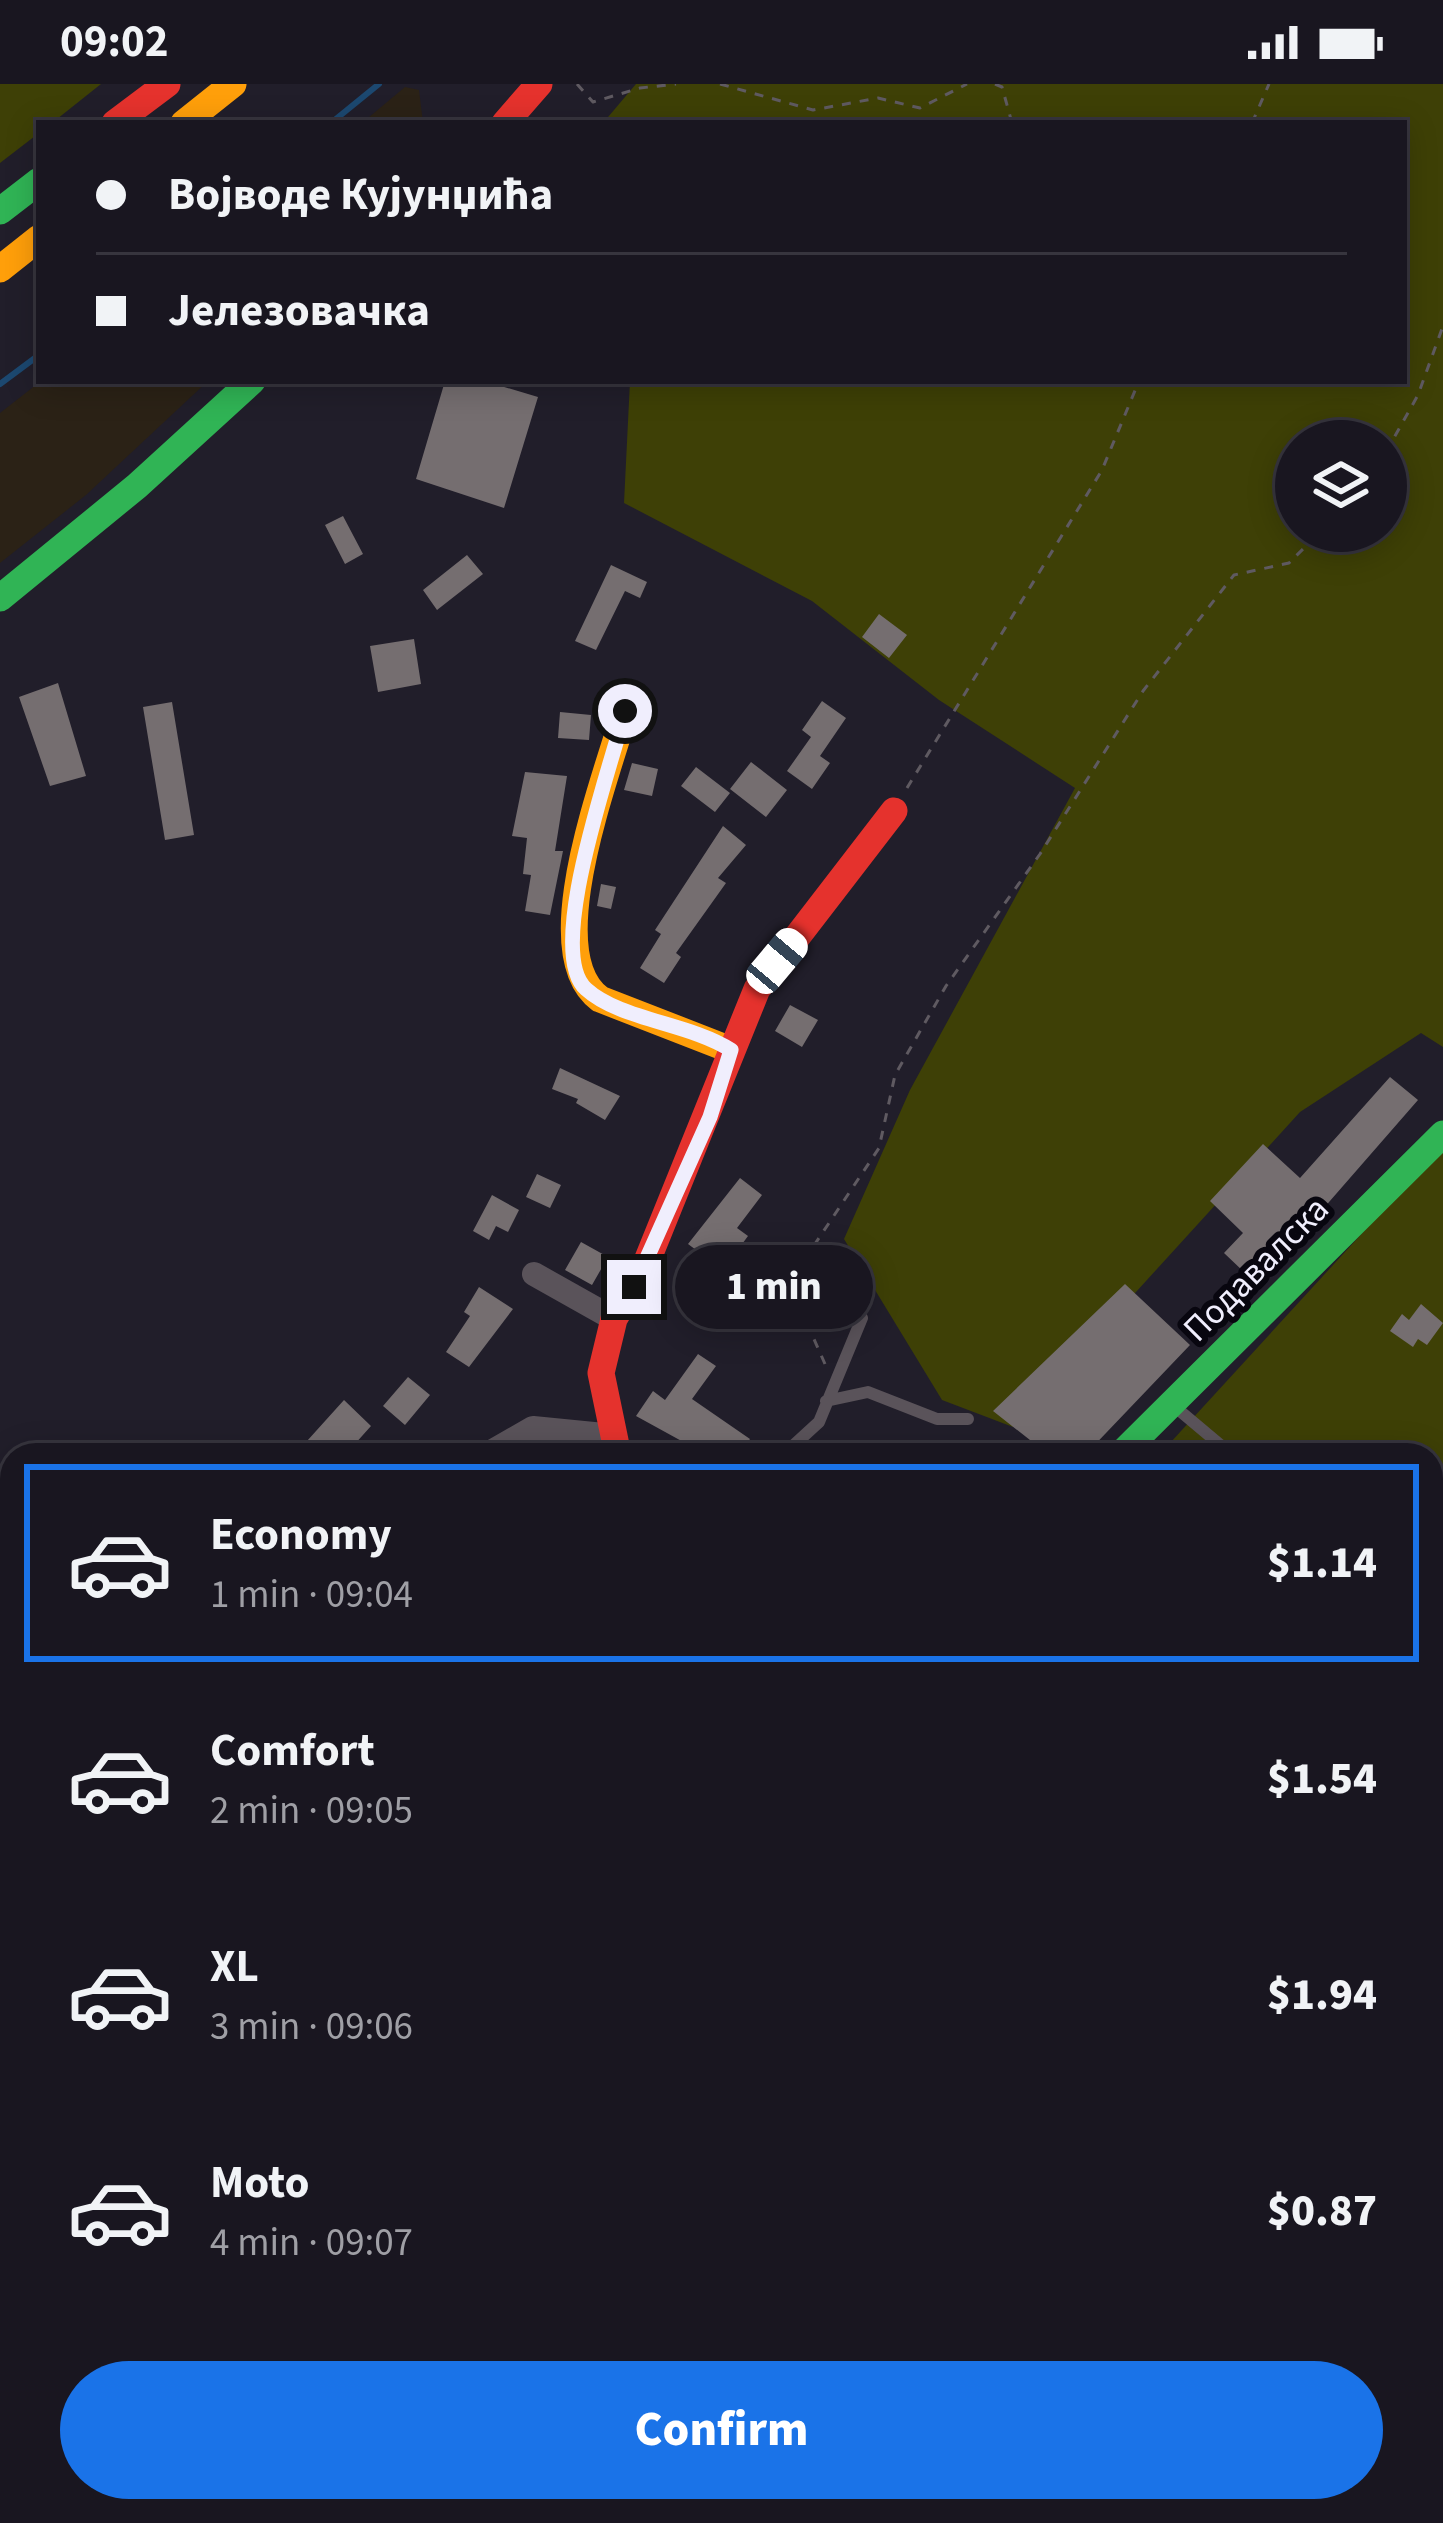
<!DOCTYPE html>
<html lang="en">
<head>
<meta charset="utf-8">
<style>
	:root { --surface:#191620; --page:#26232d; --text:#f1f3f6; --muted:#9f9fa5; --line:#37353e; --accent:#1a73e8 }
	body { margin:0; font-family:"Source Sans 3",sans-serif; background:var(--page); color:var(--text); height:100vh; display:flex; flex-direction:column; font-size:45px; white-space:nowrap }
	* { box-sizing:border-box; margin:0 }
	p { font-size:39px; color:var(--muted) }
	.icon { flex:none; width:66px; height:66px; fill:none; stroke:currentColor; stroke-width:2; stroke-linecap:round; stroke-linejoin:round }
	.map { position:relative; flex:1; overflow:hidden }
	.drawer { position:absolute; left:0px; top:1359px; width:1443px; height:1080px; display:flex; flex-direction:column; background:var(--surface); border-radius:36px 36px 0 0; box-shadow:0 6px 30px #0003,0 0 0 3px var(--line) }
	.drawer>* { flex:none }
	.top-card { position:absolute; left:36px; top:36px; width:1371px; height:264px; border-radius:0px; box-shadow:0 6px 30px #0003,0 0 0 3px var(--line); display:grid; align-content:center; height:264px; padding:0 60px; background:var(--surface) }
	.fabs { position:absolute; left:1275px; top:336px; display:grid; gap:24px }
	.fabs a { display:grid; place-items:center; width:132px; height:132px; border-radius:50%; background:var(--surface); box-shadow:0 6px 30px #0003,0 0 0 3px var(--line); font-size:60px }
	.end { position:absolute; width:54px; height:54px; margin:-27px; border:15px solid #f0eefd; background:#111; box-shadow:0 0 0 6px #111 }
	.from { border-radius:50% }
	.bubble { position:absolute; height:84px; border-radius:42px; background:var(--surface); box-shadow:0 6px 30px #0003,0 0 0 3px var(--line); font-size:39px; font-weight:800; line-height:84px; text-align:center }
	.car { position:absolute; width:36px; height:72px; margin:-36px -18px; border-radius:15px; box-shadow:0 0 9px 3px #0007; background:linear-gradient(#fff 24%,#345 0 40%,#fff 0 76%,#345 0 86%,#fff 0) }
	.top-card b { display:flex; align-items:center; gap:42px; height:114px; font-size:45px }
	.top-card b+b { border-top:3px solid var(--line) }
	.top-card i { width:30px; height:30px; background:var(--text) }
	ul { padding:21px 0 0; list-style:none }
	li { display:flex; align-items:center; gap:36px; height:198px; margin:0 24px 18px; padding:0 36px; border:6px solid transparent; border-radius:0px }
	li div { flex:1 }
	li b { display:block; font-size:45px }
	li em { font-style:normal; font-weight:800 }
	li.current { border-color:var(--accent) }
	li>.icon { width:108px; height:108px; stroke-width:1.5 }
	.primary-button { display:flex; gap:24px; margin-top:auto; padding:24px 60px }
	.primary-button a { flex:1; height:138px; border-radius:72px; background:var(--accent); color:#fff; font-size:48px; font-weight:800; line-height:138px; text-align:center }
	.status { display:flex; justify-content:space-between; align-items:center; height:84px; padding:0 60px; background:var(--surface); direction:ltr }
	.status svg { height:33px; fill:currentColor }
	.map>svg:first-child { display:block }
	.industrial { fill:#2b2216 }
	.education { fill:#2c2939 }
	.green { fill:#3e4006; fill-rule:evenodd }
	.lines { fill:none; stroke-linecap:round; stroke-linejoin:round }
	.stream { stroke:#1c4870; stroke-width:6 }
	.building { fill:#756e70 }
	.path { stroke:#5f5a61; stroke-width:3; stroke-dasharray:9 9; stroke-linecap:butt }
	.lane { stroke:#5a535a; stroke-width:12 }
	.street { stroke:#5a535a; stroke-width:24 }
	.fast { stroke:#30b455; stroke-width:27 }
	.slow { stroke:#ff9f0a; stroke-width:27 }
	.jam { stroke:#e5322d; stroke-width:27 }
	.route { stroke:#f0eefd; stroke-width:15 }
	.labels { text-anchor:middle; stroke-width:12; stroke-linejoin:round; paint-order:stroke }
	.street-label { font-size:36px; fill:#f0eefd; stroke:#08060f }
</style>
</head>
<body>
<div class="status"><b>09:02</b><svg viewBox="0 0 49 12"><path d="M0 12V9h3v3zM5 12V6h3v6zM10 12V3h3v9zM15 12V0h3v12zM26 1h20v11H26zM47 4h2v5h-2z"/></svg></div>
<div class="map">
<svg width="1443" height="2439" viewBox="0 0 1443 2439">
	<rect width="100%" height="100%" fill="#211e2a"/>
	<!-- industrial -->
	<path class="industrial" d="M405 3 419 6 423 39H362Z
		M41 297H208L86 411 0 479V329Z"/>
	<!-- education -->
	<path class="education" d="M603 2427H846L826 2439H596Z"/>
	<!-- green -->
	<path class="green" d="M0 0H101L52 39H39V49L0 79Z
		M636 0H1443V963L1421 949 1300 1028 1013 1343 942 1316 844 1155 910 1006 1075 704 939 616 812 517 624 419 630 297H1404V39H603ZM1296 357H1386V447H1296Z
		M1443 1061V1488L1431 1501V1371H1159Z
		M1443 1565V1689L1431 1699V1566Z
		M1443 1846V2439H989L982 2427H1431V1859Z"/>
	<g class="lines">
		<!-- stream -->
		<path class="stream" d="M331 39 379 0
			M0 300 39 271"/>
	</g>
	<!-- building -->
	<path class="building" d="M445 297H484L538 313 504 424 416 395Z
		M343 432 363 470 345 480 325 441Z
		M467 471 483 490 437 526 423 506Z
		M611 481 647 498 640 514 625 507 596 566 575 557Z
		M879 530 907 551 889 574 862 553Z
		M414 555 421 600 378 608 370 562Z
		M58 599 86 692 50 702 19 613Z
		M822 617 846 634 820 672 830 679 812 705 787 687 811 653 802 646Z
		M172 618 194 751 165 756 143 623Z
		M560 628 591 631 589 656 558 654Z
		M751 678 787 706 766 733 730 705Z
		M632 679 658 685 652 712 624 706Z
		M696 683 730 709 715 728 681 702Z
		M525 688 567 692 555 767H563L550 831 525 827 531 791 523 790 527 754 512 752Z
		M723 742 746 761 718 794 726 799 676 869 681 873 664 899 640 884 661 850 655 846Z
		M601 800 616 803 611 825 597 822Z
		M790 921 818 936 802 963 775 947Z
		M560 984 620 1012 605 1036 576 1019 578 1015 552 1005Z
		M1390 993 1418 1016 1302 1149 1291 1139 1244 1188 1224 1169 1243 1149 1210 1117 1263 1060 1300 1094Z
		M537 1090 561 1101 550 1124 526 1113Z
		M740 1094 762 1111 737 1144 748 1152 723 1186 688 1160Z
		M492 1111 519 1126 508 1148 496 1142 489 1156 473 1147Z
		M581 1158 608 1173 592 1201 565 1186Z
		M1125 1200 1190 1261 1085 1371H1049L993 1327Z
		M479 1203 513 1225 469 1283 446 1268 470 1232 464 1228Z
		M1421 1220 1443 1239 1427 1261 1418 1255 1413 1263 1390 1247 1402 1230 1409 1236Z
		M698 1270 716 1282 692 1315 750 1355 739 1371H707L636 1332 653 1307 665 1316Z
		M408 1293 430 1311 405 1341 383 1322Z
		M344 1316 371 1342 345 1371H323L307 1357Z"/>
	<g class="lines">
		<!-- path -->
		<path class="path" d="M577 0 593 18 640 4 676 0
			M720 0 813 26 878 14 920 24 967 0
			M995 0 1002 3 1012 39
			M1252 39 1269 0
			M1386 368 1418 311 1443 242
			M907 704 1102 386 1139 297
			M825 1280 810 1246 801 1181 879 1064 895 991 946 902 1040 770 1143 607 1234 491 1289 479 1321 447
			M1431 1567 1443 1565
			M1431 1864 1443 1851
			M624 2439 648 2427"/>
		<!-- lane -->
		<path class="lane" d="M826 1317 868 1308 937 1335H968
			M1174 1322 1224 1364
			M783 1371 819 1338 862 1234
			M0 2034 12 2028
			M530 2439 537 2427"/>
		<!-- street -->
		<path class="street" d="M534 1190 614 1235
			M486 1371 533 1344 614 1352
			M0 1719 12 1711
			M0 1749 12 1767
			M0 1930 12 1925
			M0 2151 12 2146
			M0 2421 12 2414
			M580 2439 587 2427
			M850 2439 871 2427"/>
		<!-- fast -->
		<path class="fast" d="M0 127 39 97
			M0 514 137 402 252 297
			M1120 1371 1443 1050"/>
		<!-- slow -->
		<path class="slow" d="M184 39 233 0
			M0 185 39 154
			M625 627C607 692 537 869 600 915L731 966"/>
		<!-- jam -->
		<path class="jam" d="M115 39 167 0
			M505 39 539 0
			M618 1371 601 1289 614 1235 645 1182 757 905 894 727"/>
	</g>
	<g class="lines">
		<!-- route -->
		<path class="route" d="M625 627C612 680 544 867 586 905 620 936 689 939 731 966L710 1033 634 1203"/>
	</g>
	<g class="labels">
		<!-- street labels -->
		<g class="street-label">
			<text transform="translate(1255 1184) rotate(-45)" y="13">Подавалска</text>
		</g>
	</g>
</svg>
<div class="fabs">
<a><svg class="icon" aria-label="layers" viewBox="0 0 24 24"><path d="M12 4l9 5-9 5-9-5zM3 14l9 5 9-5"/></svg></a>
</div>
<i class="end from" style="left:625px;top:627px"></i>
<i class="end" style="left:634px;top:1203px"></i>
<div class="bubble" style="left:675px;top:1161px;width:198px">1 min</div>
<i class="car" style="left:777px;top:877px;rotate:40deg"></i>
<div class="top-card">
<b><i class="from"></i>Војводе Кујунџића</b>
<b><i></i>Јелезовачка</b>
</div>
<section class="drawer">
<ul>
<li class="current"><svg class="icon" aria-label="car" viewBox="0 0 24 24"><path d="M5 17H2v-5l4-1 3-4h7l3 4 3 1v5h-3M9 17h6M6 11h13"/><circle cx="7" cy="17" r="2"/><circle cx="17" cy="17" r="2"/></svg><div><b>Economy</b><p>1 min · 09:04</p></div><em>$1.14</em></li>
<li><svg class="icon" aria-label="car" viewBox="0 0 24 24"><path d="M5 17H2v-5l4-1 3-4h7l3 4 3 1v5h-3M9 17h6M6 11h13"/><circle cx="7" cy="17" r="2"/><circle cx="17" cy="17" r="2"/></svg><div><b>Comfort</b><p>2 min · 09:05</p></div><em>$1.54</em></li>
<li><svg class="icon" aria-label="car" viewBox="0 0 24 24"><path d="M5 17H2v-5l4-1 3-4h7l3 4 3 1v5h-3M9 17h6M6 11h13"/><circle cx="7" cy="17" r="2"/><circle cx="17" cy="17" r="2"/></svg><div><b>XL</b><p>3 min · 09:06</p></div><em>$1.94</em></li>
<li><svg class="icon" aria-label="car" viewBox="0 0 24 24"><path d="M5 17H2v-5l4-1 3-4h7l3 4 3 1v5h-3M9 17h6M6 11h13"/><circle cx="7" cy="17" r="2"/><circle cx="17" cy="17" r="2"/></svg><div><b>Moto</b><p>4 min · 09:07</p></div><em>$0.87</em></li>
</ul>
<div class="primary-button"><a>Confirm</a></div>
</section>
</div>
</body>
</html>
